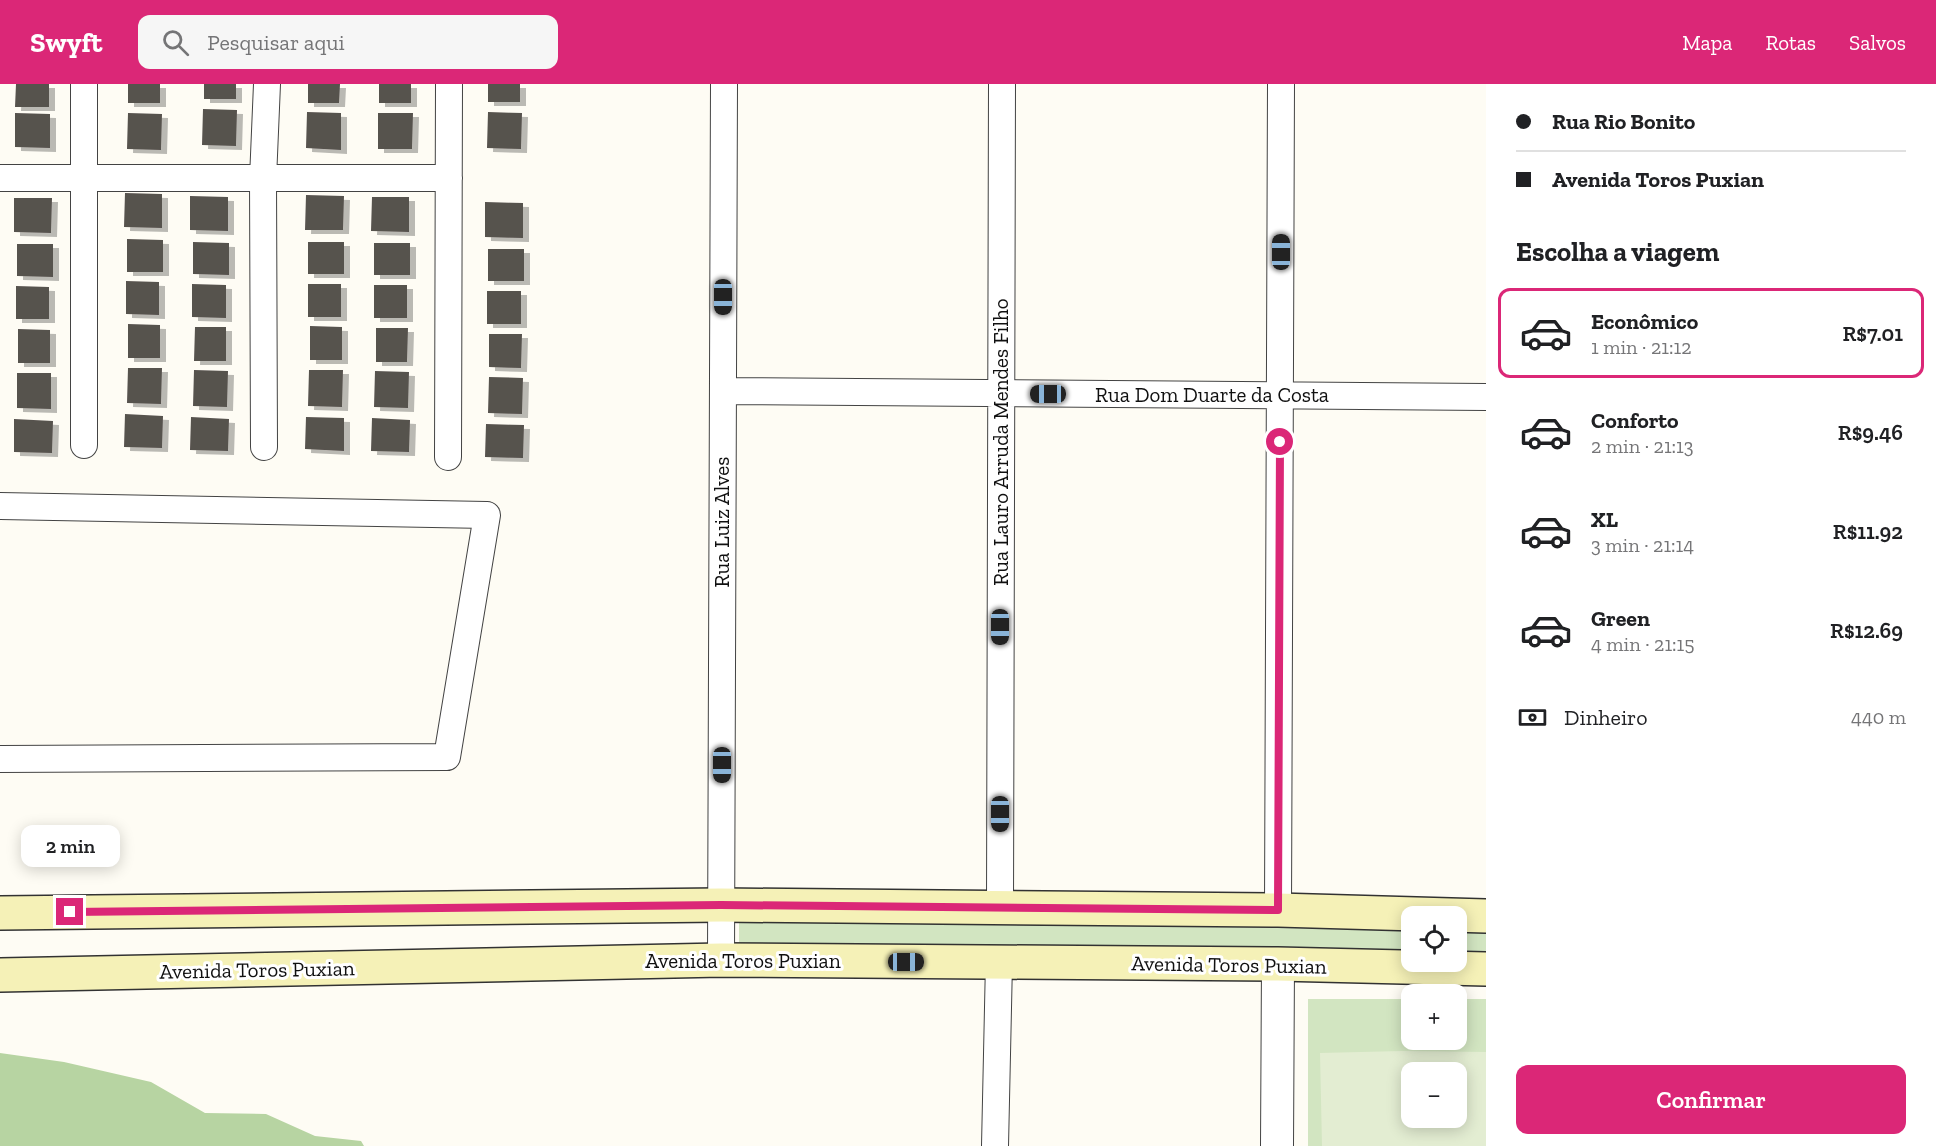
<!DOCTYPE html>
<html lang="pt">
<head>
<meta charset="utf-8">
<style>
	:root { --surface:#fff; --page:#f6f6f6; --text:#202124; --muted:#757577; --line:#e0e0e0; --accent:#db2777 }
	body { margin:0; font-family:"Zilla Slab",serif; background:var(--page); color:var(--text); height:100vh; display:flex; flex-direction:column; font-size:22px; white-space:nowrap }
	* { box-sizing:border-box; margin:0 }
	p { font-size:20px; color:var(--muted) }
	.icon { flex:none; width:33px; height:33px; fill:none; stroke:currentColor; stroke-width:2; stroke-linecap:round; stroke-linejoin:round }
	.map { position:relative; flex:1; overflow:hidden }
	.drawer { display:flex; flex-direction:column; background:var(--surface); width:450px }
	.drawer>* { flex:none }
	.hud { display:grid; align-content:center; height:132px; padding:0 30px; background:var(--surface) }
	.buttons { position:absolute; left:1401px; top:822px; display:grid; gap:12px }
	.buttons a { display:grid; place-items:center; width:66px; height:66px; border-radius:12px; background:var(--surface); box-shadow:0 3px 15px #0003; font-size:30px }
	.end { position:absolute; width:27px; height:27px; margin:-14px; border:8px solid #db2777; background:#fff; box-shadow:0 0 0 3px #fff }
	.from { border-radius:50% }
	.bubble { position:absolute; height:42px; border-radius:12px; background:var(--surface); box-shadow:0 3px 15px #0003; font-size:20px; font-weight:600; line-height:42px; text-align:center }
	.car { position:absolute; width:18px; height:36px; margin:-18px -9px; border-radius:8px; box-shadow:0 0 4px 2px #0007; background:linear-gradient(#222 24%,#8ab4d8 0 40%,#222 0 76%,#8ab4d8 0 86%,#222 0) }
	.hud b { display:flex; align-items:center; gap:21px; height:57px; font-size:22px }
	.hud b+b { border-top:2px solid var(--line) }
	.hud i { width:15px; height:15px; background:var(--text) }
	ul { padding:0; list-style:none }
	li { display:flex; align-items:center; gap:18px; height:90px; margin:0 12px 9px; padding:0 18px; border:3px solid transparent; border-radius:12px }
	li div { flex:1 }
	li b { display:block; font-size:22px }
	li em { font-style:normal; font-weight:600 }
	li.selected { border-color:var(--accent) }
	li>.icon { width:54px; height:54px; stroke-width:1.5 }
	h2 { padding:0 30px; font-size:27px; line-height:72px }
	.pay { display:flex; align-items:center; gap:15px; height:66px; padding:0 30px; font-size:22px }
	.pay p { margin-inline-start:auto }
	.action { display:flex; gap:12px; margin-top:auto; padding:12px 30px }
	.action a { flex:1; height:69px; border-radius:12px; background:var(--accent); color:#fff; font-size:24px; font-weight:600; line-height:69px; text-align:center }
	header { display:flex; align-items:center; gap:36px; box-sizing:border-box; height:84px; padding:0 30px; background:var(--accent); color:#fff }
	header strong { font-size:28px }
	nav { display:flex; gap:33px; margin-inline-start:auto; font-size:21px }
	.search { width:420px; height:54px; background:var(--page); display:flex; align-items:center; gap:15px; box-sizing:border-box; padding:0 21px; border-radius:12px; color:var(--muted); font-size:22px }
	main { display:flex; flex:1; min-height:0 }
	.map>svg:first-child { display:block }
	.green { fill:#d2e5c1; fill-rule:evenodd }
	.forest { fill:#b7d4a2 }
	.pitch { fill:#e3edd2; fill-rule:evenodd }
	.building { fill:#57524e; filter:url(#shadow) }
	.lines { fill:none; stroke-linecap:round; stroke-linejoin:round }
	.minor-casing { stroke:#434343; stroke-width:28 }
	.tertiary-casing { stroke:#434343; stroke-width:34 }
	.secondary-casing { stroke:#323232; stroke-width:36 }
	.minor { stroke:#fff; stroke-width:26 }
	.tertiary { stroke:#fff; stroke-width:32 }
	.secondary { stroke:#f5f1b7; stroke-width:33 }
	.route { stroke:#db2777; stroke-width:8 }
	.labels { text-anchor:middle; stroke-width:6; stroke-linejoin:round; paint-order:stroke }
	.street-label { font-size:21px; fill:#101010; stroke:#fff }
</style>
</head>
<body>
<header>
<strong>Swyft</strong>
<div class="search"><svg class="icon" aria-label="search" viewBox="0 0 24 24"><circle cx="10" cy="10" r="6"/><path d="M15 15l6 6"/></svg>Pesquisar aqui</div>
<nav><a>Mapa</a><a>Rotas</a><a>Salvos</a></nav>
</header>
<main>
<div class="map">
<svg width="1486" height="1062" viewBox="0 0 1486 1062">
	<defs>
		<filter id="shadow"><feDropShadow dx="6" dy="4" stdDeviation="0" flood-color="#0004"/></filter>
	</defs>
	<rect width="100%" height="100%" fill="#fefcf4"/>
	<!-- green -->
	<path class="green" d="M739 831 1412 836 1411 875 739 868Z
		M1456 837 1486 838V876L1457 875Z
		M1308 915H1411L1412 956H1456L1457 915H1486V1062H1308ZM1412 988H1456V1034H1412Z"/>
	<!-- forest -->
	<path class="forest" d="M0 969 64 978 151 998 205 1029 266 1030 315 1052 361 1057 364 1062H0Z"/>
	<!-- pitch -->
	<path class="pitch" d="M1402 967 1486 968V1062H1322L1320 969ZM1412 988H1456V1034H1412Z"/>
	<!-- building -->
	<path class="building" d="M16 0H49V23H15Z
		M128 0H160V19H128Z
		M204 0H236V15H204Z
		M308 0H340L339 19H308Z
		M379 0H411V19H379Z
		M488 0H520V18H488Z
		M203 25 237 26 236 62 202 61Z
		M307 28 341 29V66L306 64Z
		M488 28 522 29 521 65 487 64Z
		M15 29 50 30V64L15 63Z
		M128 29 162 30 161 66 127 65Z
		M378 29H413L412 65H378Z
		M125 109 162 110V144L124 143Z
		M306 111 344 112 343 146H305Z
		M190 112 228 113V147L190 146Z
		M372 113H409V148L371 147Z
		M14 114H52L51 149 14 148Z
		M485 118 523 119V154L485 153Z
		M127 155 163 156V188H127Z
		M193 158 229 159V191L193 190Z
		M308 158H344V190H308Z
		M374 159H410V191H374Z
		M17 160H53V193L17 192Z
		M488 165H524V197H488Z
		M126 197 159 198V231L126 230Z
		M192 200 226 201V234L192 233Z
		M308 200H341V233H308Z
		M374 201H407V234H374Z
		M16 202 49 203V235H16Z
		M487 207H521V240H487Z
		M128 240 160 241V274H128Z
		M310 242 342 243V276H310Z
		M195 243H226V277H194Z
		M376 244H408L407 278H376Z
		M18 245 50 246V279H18Z
		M489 250H522L521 284 489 283Z
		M128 284H162L161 320 127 319Z
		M194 286 228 287 227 323 193 322Z
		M309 286H343L342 323 308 322Z
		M375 287 409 288 408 324 374 323Z
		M17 289H51V325L17 324Z
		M489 293 523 294 522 330 488 329Z
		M125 330 163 332 162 364 124 363Z
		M191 333 229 335 228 367 190 366Z
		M306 333 344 334V367L305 365Z
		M372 334 410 336 409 368 371 367Z
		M14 335 53 337 52 369 14 368Z
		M486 340 524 341 523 374 485 373Z"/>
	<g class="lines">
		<defs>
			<path id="minor" d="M84 0V361
				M0 94H449
				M723 307 1486 313
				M264 363 263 95 267 0
				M448 373 449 0
				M0 422 487 431 447 673 0 675
				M1000 823 1002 0
				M1278 826 1281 0
				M721 876 724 0
				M995 1062 999 878"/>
			<path id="tertiary" d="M1277 1062 1278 880"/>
			<path id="secondary" d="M0 829 721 821 1278 826 1486 832
				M0 891 721 876 1278 880 1486 885"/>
		</defs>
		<!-- minor casing -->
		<use href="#minor" class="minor-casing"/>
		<!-- tertiary casing -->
		<use href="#tertiary" class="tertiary-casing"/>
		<!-- secondary casing -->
		<use href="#secondary" class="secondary-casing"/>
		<!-- minor -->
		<use href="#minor" class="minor"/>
		<!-- tertiary -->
		<use href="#tertiary" class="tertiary"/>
		<!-- secondary -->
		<use href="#secondary" class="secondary"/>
	</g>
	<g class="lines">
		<!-- route -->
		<path class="route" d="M70 828 721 821 1278 826 1280 358"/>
	</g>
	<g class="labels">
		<!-- street labels -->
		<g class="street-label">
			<text x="1212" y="318">Rua Dom Duarte da Costa</text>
			<text transform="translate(1001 358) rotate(-90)" y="7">Rua Lauro Arruda Mendes Filho</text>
			<text transform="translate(722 438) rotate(-90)" y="7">Rua Luiz Alves</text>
			<text x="743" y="884">Avenida Toros Puxian</text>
			<text transform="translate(1229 881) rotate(1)" y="7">Avenida Toros Puxian</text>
			<text transform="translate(257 886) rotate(-1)" y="7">Avenida Toros Puxian</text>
		</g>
	</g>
</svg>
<div class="buttons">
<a><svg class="icon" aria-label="locate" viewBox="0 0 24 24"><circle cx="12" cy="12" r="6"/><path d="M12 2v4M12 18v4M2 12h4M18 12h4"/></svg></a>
<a>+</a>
<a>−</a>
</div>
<i class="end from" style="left:1280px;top:358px"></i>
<i class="end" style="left:70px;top:828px"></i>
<div class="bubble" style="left:21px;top:741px;width:99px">2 min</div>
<i class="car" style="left:1281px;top:168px;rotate:0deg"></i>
<i class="car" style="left:723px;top:213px;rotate:180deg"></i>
<i class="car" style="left:1048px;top:310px;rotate:270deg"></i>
<i class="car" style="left:1000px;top:543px;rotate:180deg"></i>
<i class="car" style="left:722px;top:681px;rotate:180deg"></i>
<i class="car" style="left:1000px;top:730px;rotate:180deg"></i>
<i class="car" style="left:906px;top:878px;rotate:90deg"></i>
</div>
<section class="drawer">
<div class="hud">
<b><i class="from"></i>Rua Rio Bonito</b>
<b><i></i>Avenida Toros Puxian</b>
</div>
<h2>Escolha a viagem</h2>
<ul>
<li class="selected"><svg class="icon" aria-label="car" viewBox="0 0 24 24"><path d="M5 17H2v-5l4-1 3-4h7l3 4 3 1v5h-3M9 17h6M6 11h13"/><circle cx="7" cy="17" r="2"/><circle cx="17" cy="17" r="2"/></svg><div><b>Econômico</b><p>1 min · 21:12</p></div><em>R$7.01</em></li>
<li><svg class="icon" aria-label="car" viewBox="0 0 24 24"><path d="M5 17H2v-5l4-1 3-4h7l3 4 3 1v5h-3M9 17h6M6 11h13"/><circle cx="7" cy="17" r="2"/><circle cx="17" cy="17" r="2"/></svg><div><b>Conforto</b><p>2 min · 21:13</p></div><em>R$9.46</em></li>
<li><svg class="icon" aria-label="car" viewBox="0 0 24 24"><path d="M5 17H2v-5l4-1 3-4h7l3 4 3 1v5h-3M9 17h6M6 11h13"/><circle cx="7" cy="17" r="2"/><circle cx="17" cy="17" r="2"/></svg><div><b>XL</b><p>3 min · 21:14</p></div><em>R$11.92</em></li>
<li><svg class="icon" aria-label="car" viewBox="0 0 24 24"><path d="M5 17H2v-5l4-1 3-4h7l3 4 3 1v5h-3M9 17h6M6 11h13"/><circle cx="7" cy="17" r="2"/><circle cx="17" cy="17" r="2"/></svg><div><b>Green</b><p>4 min · 21:15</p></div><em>R$12.69</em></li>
</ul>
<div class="pay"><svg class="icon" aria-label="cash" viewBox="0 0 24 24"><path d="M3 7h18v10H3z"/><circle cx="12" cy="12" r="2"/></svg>Dinheiro<p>440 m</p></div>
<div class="action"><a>Confirmar</a></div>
</section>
</main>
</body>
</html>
